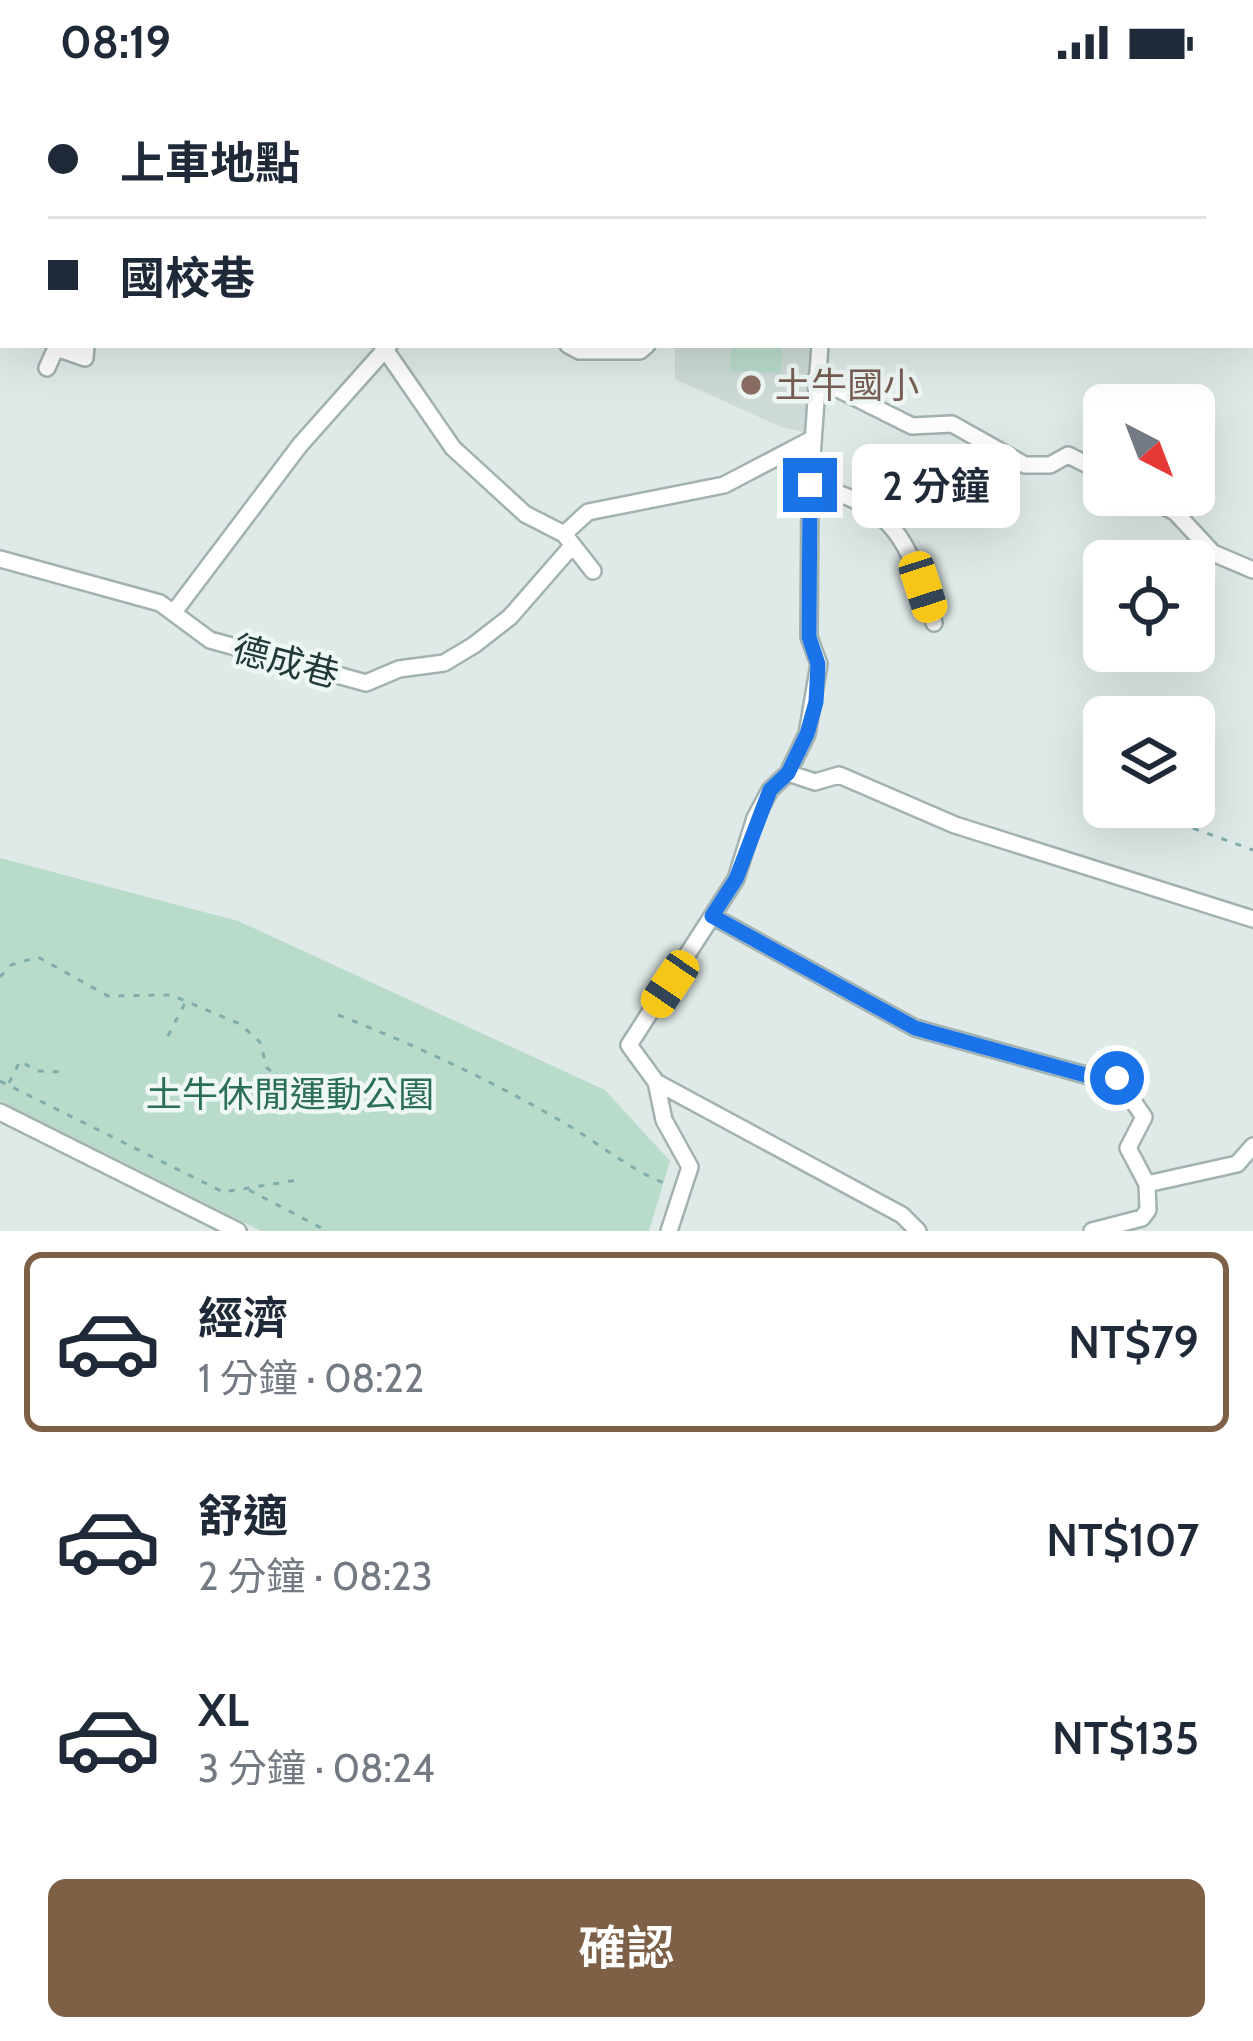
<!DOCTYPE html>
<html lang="zh-TW">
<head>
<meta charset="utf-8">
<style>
	:root { --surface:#fff; --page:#f2f2f3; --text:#1f2937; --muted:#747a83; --line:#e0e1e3; --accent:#7d6046 }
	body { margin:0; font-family:Cabin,"Noto Sans TC",sans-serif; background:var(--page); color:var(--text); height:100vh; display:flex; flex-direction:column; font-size:45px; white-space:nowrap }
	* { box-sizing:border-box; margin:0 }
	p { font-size:39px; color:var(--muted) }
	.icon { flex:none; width:66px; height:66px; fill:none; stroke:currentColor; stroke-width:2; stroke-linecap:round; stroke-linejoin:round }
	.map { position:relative; height:1147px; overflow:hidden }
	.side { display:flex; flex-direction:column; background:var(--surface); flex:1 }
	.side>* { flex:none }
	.top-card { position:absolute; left:0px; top:0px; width:1254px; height:264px; box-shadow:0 12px 48px #0002; display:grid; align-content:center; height:264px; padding:0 48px; background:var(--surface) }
	.needle { width:78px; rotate:138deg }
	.buttons { position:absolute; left:1083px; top:300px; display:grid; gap:24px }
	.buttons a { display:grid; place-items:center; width:132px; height:132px; border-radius:18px; background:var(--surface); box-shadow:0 12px 48px #0002; font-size:60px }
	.end { position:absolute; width:54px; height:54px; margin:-27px; border:15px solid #1a73e8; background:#fff; box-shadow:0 0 0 6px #fff }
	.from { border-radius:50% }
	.bubble { position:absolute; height:84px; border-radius:18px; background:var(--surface); box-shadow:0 12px 48px #0002; font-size:39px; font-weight:600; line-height:84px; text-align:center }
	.car { position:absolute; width:36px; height:72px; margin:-36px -18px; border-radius:15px; box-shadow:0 0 9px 3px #0007; background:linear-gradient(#f5c518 24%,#345 0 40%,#f5c518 0 76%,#345 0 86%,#f5c518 0) }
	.top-card b { display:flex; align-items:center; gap:42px; height:114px; font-size:45px }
	.top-card b+b { border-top:3px solid var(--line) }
	.top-card i { width:30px; height:30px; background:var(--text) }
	ul { padding:21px 0 0; list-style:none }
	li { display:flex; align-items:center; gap:36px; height:180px; margin:0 24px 18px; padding:0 24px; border:6px solid transparent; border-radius:18px }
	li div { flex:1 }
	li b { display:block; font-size:45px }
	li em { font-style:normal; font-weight:600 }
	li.on { border-color:var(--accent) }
	li>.icon { width:108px; height:108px; stroke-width:1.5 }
	.primary-button { display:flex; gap:24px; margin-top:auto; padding:24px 48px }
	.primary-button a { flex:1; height:138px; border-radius:18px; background:var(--accent); color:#fff; font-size:48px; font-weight:600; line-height:138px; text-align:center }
	.status { display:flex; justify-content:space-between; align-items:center; height:84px; padding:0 60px; background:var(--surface); direction:ltr }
	.status svg { height:33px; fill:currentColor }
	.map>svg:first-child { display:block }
	.built { fill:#cddad7 }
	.green { fill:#b8dbca }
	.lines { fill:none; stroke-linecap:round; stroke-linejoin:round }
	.minor-casing { stroke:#a2b2b0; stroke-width:20 }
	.major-casing { stroke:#bcc4c4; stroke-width:22 }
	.path { stroke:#80adaa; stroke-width:3; stroke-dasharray:6 9; stroke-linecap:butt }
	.minor { stroke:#fff; stroke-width:15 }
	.major { stroke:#649f9f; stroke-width:18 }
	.route { stroke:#1a73e8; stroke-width:15 }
	.education-dot { fill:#8d6e63; stroke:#eff7f5; stroke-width:4.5 }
	.labels { text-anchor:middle; stroke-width:9; stroke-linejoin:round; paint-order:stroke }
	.education-label { font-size:36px; fill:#785e54; stroke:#eff7f5; text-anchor:start }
	.street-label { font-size:36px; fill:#213a39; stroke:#eff7f5 }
	.park-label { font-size:36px; fill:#2c6f57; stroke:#eff7f5 }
</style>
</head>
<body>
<div class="status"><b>08:19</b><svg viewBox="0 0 49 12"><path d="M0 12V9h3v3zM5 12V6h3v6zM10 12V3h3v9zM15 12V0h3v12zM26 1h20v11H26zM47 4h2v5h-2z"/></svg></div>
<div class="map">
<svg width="1253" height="1147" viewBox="0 0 1253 1147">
	<rect width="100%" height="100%" fill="#dfeae8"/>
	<!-- built -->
	<path class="built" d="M675 261H819L808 349 781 343 675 295Z"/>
	<!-- green -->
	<path class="green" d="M731 263 782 264 781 289 730 287Z
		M0 774 238 837 605 1006 670 1077 649 1147H261L0 1017Z"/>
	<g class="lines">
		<defs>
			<path id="minor" d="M641 0 642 3
				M1042 0V3
				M1153 0 1154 3
				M457 3 458 0
				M843 3V0
				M1251 67H1253
				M1251 219H1253
				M382 261 453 364 525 430 564 450 593 487
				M568 261 579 267H640L647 261
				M47 284 56 264 85 274 86 261
				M816 294 912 342 952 340 1025 381H1050L1068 371 1104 389
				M810 401C899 423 908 458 934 539
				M1141 411 1175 428 1213 469 1253 486
				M564 450 588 428 724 401 810 356
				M0 475 160 519 210 556 366 599 399 585 444 579 474 561 510 533 572 462
				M174 528 300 361 389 261
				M788 689 815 698 839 691 955 741 1253 835
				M712 832 915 944 1089 992 1101 987 1117 994 1144 1033 1128 1064 1147 1100
				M656 998 902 1131 918 1147
				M0 1028 238 1147
				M669 1147 690 1083 664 1036 656 998 629 961 736 795 755 734 770 706 788 689 807 650 819 580 809 553 810 401 820 261
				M1092 1147 1142 1134 1148 1126 1147 1100 1237 1080 1253 1062"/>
			<path id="major" d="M161 3 185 0
				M328 3 352 0
				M0 23H3
				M0 44 3 43"/>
		</defs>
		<!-- minor casing -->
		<use href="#minor" class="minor-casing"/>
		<!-- major casing -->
		<use href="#major" class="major-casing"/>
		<!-- path -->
		<path class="path" d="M1165 734 1253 766
			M0 893 11 881 38 873 108 912 171 911 240 940 260 958 267 984 292 1003
			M338 931C413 960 484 993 554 1033 592 1054 625 1083 664 1099
			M168 952 186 917
			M0 997 223 1108 298 1096
			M9 999 20 977 37 987 62 988
			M249 1106 327 1147"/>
		<!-- minor -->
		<use href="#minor" class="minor"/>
		<!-- major -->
		<use href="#major" class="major"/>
	</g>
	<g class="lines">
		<!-- route -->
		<path class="route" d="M810 401 809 553 818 580 816 618 807 650 788 689 770 706 736 795 712 832 915 944 1089 992 1101 987 1117 994"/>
	</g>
	<!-- markers -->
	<circle class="education-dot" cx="751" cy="301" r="12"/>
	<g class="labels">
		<!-- education labels -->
		<g class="education-label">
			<text x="775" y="314">土牛國小</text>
		</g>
		<!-- street labels -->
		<g class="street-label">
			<text transform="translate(286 577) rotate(15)" y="13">德成巷</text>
		</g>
		<!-- park labels -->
		<g class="park-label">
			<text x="290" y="1023">土牛休閒運動公園</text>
		</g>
	</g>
</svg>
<div class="buttons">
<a><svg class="needle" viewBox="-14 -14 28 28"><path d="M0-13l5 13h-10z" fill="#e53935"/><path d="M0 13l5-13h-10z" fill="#747a83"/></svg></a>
<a><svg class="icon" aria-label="locate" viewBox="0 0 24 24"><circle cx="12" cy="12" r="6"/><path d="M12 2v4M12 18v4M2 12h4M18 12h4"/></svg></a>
<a><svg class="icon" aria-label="layers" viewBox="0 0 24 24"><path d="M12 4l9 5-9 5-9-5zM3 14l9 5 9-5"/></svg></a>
</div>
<i class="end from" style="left:1117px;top:994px"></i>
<i class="end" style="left:810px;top:401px"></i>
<div class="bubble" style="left:852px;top:360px;width:168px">2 分鐘</div>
<i class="car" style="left:923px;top:503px;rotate:162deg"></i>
<i class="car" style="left:670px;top:900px;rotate:214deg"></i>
<div class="top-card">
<b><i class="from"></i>上車地點</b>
<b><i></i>國校巷</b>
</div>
</div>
<section class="side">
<ul>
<li class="on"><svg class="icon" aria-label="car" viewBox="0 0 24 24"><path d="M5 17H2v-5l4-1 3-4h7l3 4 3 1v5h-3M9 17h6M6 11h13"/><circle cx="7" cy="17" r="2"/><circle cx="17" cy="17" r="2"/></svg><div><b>經濟</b><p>1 分鐘 · 08:22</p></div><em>NT$79</em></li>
<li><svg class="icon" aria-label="car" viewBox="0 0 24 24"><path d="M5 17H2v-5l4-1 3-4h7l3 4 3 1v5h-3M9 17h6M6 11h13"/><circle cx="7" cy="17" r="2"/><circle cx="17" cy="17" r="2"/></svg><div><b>舒適</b><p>2 分鐘 · 08:23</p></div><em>NT$107</em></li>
<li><svg class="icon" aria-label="car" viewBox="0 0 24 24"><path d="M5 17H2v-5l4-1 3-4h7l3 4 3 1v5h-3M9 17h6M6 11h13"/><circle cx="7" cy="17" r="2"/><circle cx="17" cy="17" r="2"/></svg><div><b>XL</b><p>3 分鐘 · 08:24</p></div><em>NT$135</em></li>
</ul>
<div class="primary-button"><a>確認</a></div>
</section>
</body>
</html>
